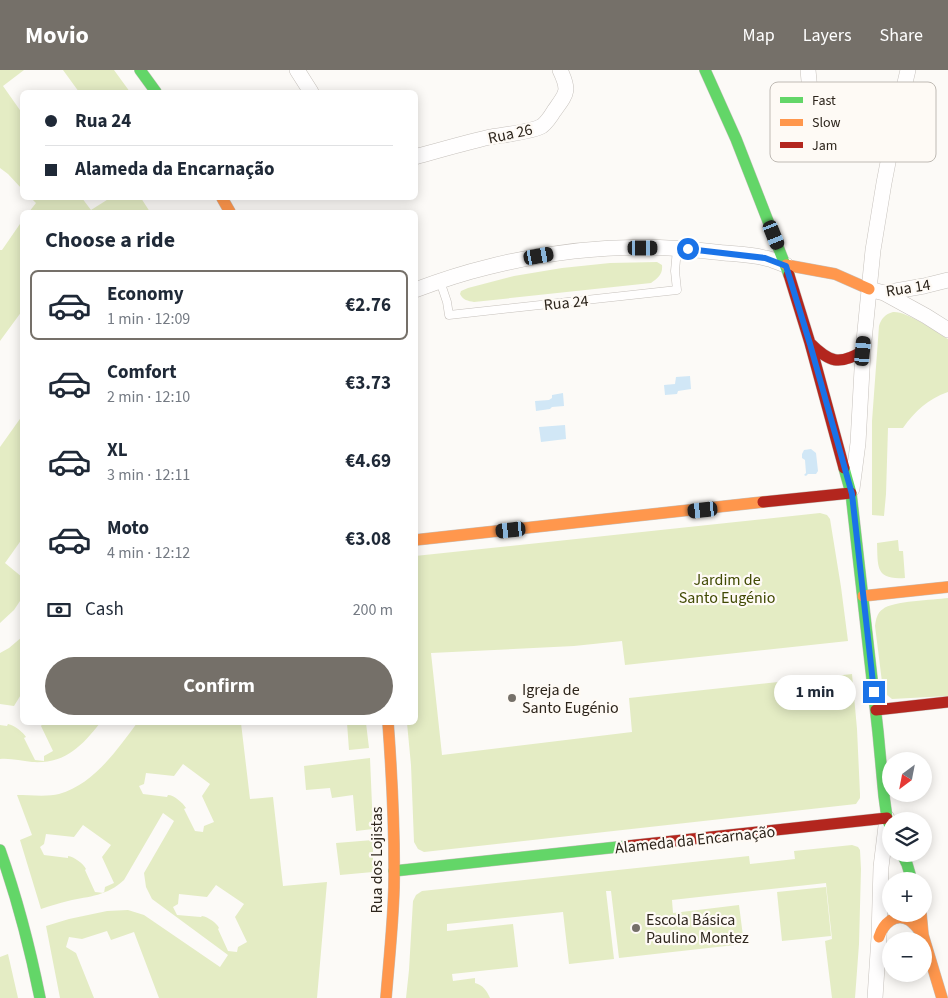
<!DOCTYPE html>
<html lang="en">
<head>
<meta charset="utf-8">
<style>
	:root { --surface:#fff; --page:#f2f2f3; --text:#1f2937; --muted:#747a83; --line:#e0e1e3; --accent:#757069 }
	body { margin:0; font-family:"Source Sans 3",sans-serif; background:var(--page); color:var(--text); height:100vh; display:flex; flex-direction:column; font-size:19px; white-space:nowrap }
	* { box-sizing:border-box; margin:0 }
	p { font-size:16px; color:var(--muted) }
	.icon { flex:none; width:28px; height:28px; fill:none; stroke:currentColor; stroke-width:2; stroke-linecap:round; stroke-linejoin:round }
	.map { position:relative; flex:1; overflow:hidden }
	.drawer { position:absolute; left:20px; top:140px; width:398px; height:515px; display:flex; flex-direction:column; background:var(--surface); border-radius:8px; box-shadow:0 2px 12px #0003 }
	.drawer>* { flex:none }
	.hud { position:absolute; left:20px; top:20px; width:398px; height:110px; border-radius:8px; box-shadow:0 2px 12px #0003; display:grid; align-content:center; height:110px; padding:0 25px; background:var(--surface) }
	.needle { width:32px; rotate:212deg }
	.tools { position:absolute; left:882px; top:682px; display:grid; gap:10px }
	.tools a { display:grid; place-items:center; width:50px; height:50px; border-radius:50%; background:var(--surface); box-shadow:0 2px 12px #0003; font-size:25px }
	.end { position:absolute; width:22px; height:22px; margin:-11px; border:6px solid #1a73e8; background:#fff; box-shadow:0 0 0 2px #fff }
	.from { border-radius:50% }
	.bubble { position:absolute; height:35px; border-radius:18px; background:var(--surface); box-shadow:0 2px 12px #0003; font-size:16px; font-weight:700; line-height:35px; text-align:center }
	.car { position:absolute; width:15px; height:30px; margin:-15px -8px; border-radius:6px; box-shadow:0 0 4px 1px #0007; background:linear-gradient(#222 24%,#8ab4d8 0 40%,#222 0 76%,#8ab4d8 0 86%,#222 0) }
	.hud b { display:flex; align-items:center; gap:18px; height:48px; font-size:19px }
	.hud b+b { border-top:1px solid var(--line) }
	.hud i { width:12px; height:12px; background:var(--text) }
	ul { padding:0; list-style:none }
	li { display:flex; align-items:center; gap:15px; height:70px; margin:0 10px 8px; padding:0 15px; border:2px solid transparent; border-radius:8px }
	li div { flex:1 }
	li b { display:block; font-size:19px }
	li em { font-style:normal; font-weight:700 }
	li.on { border-color:var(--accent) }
	li>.icon { width:45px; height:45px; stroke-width:1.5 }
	h2 { padding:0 25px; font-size:22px; line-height:60px }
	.pay { display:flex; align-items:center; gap:12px; height:55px; padding:0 25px; font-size:19px }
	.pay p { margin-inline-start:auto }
	.primary-button { display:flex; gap:10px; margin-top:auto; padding:10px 25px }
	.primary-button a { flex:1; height:58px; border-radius:30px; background:var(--accent); color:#fff; font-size:20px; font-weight:700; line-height:58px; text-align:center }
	header { display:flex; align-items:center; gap:30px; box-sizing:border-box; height:70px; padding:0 25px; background:var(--accent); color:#fff }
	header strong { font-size:24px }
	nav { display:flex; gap:28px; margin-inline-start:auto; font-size:18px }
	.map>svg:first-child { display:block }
	.green { fill:#e4ecc4; fill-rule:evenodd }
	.water { fill:#d1e7f6 }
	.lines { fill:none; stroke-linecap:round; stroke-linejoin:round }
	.lane-casing { stroke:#c6c1bc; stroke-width:9 }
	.street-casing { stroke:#c6c1bc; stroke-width:16 }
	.fast-casing { stroke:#c6c1bc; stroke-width:12 }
	.slow-casing { stroke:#c6c1bc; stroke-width:12 }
	.jam-casing { stroke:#c6c1bc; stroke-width:12 }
	.lane { stroke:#fffefe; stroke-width:8 }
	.street { stroke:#fffefe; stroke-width:15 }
	.fast { stroke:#63d668; stroke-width:11 }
	.slow { stroke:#ff974d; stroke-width:11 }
	.jam { stroke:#b3261e; stroke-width:11 }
	.route { stroke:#1a73e8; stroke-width:6 }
	.poi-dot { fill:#757069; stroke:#fefaf5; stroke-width:2 }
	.labels { text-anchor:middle; stroke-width:4.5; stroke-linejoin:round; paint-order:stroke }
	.street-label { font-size:16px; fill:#2d251c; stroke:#fefaf5 }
	.park-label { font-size:16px; fill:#414a04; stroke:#fefaf5 }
	.poi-label { font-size:16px; fill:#2d251c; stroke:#fefaf5; text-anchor:start }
	.key { fill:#fefaf5; stroke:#bfbab4; stroke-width:1 }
	.key-label { font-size:14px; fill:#2d251c }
</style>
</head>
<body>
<header>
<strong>Movio</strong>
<nav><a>Map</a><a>Layers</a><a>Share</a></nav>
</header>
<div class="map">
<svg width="948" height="928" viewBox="0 0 948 928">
	<rect width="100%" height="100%" fill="#fcfaf7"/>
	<!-- green -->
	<path class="green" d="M0 0H24L3 16 22 43V119L8 104 0 98Z
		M63 0H114L130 22H79Z
		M31 128H82L91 140 110 128H141L150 142H29L36 133Z
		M22 151V241L0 271V180H2Z
		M657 192 662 195C663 204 658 208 651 213L474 232C468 231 463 230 460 224L461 221 468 218 514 206 562 198 610 193Z
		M893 242C907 241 935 261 948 269V322C928 329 915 341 903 358H888L886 424 884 446 872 445V351L879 256C881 249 885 244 893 242Z
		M22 346V469L5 493 22 507V528L14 540 0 553V377Z
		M820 443 827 445 830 449 841 517 848 571 625 595 622 571 574 576 431 583 442 685 632 662 629 628 852 604 857 659 860 724V728L856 734 424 782 418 779 414 772 411 695 407 653 415 652V486Z
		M898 470 899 481H903L905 508C875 510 878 497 877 473Z
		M948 528V626L892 629 887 625 883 620 875 556C876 549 877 543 883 539 892 531 934 530 948 528Z
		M22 567V623L14 636 0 634V583L9 578Z
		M44 652 100 653C81 677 65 694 32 692 21 691 11 688 0 689V655L7 656 8 654C14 655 23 662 26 667L24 668 35 690 44 691V686L53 681 41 656Z
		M137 653H241L250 729 273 727 283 816 327 812 317 928H159L134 862 111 870 107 861 82 869 69 867 66 877 76 883 94 928H60L46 856 69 849 107 841 128 840 144 845 220 897 228 885 152 829 146 817 144 803 174 751 163 743 124 810C107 826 90 826 68 831 59 833 50 836 41 839L20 770 32 765 17 725C29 725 48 727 59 724 94 714 117 680 137 653ZM183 694 210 714 202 726 214 752 204 756 203 762 195 761 184 739 186 738C183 733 174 725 168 725L167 727 143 724 139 716 144 714 146 703 174 706ZM83 755 111 775 102 787 114 813 105 817 104 823 95 822 85 800 86 799C83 793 74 787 68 786V788L44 785 40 777 44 774 46 764 74 767ZM216 815 244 834 235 847 247 872 238 877 237 882 228 881 218 859 219 858C217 853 208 847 202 846L201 847 177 845 173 837 178 834 179 824 207 827Z
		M347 653H366L369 678 349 680Z
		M370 688 373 759 356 761 353 725 332 728 330 718 306 720 304 696Z
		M373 770V802L340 805 336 773Z
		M852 775 858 777 860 780 861 799 859 874 855 928H832L825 871 832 869 826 813 672 830 673 843 739 835 744 874 619 888 611 821H606L614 889 569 894 563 842 447 854V861L513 854 518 897 452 904 453 911 475 908V913C483 915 487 921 490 928H406L409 900 413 831 416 825 422 821 749 786 750 794 795 789 794 781Z
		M826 817 831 866 782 871 777 822Z
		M8 884 18 928H0V887Z"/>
	<!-- water -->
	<path class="water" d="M690 306 691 319 678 321 677 324 665 325 664 315 675 314 676 307Z
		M563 323 564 336 552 337 550 339 536 341 535 331 549 330 552 328V325Z
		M565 355 566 369 541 372 539 357Z
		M811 379 816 383 818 401 816 404H808L806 406 804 405 806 403 805 390 802 388V384L804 380Z"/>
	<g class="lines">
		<defs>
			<path id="lane" d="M440 211 447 232 449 245 677 220 675 201 677 179"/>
			<path id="street" d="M297 0 311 22
				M808 0 810 21
				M415 87C440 80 464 73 490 67 502 65 532 62 542 56 547 52 551 46 554 41 567 23 570 21 560 0
				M869 219 884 223 924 216 948 210
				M415 220C439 211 463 203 488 197 562 178 639 172 715 182 731 184 749 184 765 188 772 189 779 193 786 195
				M884 223 926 246 948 260
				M852 419 858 373 863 281 873 180 884 113 896 51 908 0
				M875 928 879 867 881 797 887 748"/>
			<path id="fast" d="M140 0 156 22
				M705 0 736 69 789 205
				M844 398 851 423 878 662 884 726 887 748 891 759
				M0 780C17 828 30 878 40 928
				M902 784 907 794 912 811
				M394 801 627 776"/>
			<path id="slow" d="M222 128 230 142
				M786 195 835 204 869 219
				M415 470 763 432
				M863 526 948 517
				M921 844 923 865 942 928
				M879 867C883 854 895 842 909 850 915 854 919 860 923 865
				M386 928C389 891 393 854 394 817 395 762 392 707 388 652"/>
			<path id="jam" d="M789 205 810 273 844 398
				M810 273C829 292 839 296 863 281
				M763 432 851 423
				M876 640 948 632
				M627 776 887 748"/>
		</defs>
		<!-- lane casing -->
		<use href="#lane" class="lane-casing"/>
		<!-- street casing -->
		<use href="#street" class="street-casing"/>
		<!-- fast casing -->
		<use href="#fast" class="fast-casing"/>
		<!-- slow casing -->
		<use href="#slow" class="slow-casing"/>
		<!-- jam casing -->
		<use href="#jam" class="jam-casing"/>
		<!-- lane -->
		<use href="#lane" class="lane"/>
		<!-- street -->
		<use href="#street" class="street"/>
		<!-- fast -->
		<use href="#fast" class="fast"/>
		<!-- slow -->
		<use href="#slow" class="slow"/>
		<!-- jam -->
		<use href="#jam" class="jam"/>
	</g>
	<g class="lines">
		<!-- route -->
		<path class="route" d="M688 179 765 188 786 196 810 274 852 424 874 622"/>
	</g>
	<!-- markers -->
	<g class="poi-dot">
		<circle cx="512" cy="628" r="5"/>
		<circle cx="636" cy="858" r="5"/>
	</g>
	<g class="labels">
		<!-- street labels -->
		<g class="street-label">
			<text transform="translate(510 63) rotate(-12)" y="6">Rua 26</text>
			<text transform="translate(908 217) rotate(-9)" y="6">Rua 14</text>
			<text transform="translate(566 232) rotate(-6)" y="6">Rua 24</text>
			<text transform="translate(695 769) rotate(-6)" y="6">Alameda da Encarnação</text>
			<text transform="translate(376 790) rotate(-90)" y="6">Rua dos Lojistas</text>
		</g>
		<!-- park labels -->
		<g class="park-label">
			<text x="727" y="515">Jardim de<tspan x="727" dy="18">Santo Eugénio</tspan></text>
		</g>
		<!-- poi labels -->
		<g class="poi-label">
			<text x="522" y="625">Igreja de<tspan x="522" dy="18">Santo Eugénio</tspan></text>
			<text x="646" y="855">Escola Básica<tspan x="646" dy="18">Paulino Montez</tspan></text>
		</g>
	</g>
	<!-- legend -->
	<rect x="770" y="12" width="166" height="80" rx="8" class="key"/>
	<rect x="780" y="27" width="23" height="6" fill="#63d668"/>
	<rect x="780" y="49" width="23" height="7" fill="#ff974d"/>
	<rect x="780" y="72" width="23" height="6" fill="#b3261e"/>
	<g class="key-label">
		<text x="812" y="35">Fast</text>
		<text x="812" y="57">Slow</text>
		<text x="812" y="80">Jam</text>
	</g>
</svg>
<div class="tools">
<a><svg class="needle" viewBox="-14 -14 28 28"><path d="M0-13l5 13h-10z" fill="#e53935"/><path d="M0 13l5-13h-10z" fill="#747a83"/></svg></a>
<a><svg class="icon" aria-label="layers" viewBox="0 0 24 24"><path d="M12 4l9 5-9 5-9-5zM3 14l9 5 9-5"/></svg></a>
<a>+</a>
<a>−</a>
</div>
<i class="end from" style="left:688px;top:179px"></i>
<i class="end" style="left:874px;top:622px"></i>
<div class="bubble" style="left:774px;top:605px;width:82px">1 min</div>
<i class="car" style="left:774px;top:165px;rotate:158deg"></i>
<i class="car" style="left:643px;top:178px;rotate:90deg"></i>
<i class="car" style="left:539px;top:186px;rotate:80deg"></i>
<i class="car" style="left:863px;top:281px;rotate:5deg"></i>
<i class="car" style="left:703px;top:440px;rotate:264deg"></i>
<i class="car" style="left:511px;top:460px;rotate:264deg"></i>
<div class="hud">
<b><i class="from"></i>Rua 24</b>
<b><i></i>Alameda da Encarnação</b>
</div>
<section class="drawer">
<h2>Choose a ride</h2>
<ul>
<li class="on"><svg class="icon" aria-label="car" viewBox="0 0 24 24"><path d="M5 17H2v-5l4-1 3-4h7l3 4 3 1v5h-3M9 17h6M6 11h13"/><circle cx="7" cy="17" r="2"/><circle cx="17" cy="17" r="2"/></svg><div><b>Economy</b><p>1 min · 12:09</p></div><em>€2.76</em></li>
<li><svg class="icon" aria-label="car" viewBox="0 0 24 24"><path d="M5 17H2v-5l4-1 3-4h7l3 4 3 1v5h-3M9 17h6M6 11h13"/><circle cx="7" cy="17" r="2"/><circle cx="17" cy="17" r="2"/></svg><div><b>Comfort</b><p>2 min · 12:10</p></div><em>€3.73</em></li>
<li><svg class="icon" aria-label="car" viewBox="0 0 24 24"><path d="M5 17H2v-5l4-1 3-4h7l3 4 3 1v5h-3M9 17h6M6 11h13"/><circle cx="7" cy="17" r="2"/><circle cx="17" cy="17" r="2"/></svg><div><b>XL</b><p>3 min · 12:11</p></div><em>€4.69</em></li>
<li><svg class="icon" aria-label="car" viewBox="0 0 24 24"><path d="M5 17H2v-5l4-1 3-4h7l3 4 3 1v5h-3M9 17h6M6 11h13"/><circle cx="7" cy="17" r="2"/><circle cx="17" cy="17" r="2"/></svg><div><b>Moto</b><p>4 min · 12:12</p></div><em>€3.08</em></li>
</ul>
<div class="pay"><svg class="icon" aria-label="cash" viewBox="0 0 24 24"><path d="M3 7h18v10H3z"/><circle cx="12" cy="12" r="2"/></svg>Cash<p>200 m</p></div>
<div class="primary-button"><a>Confirm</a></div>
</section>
</div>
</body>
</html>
